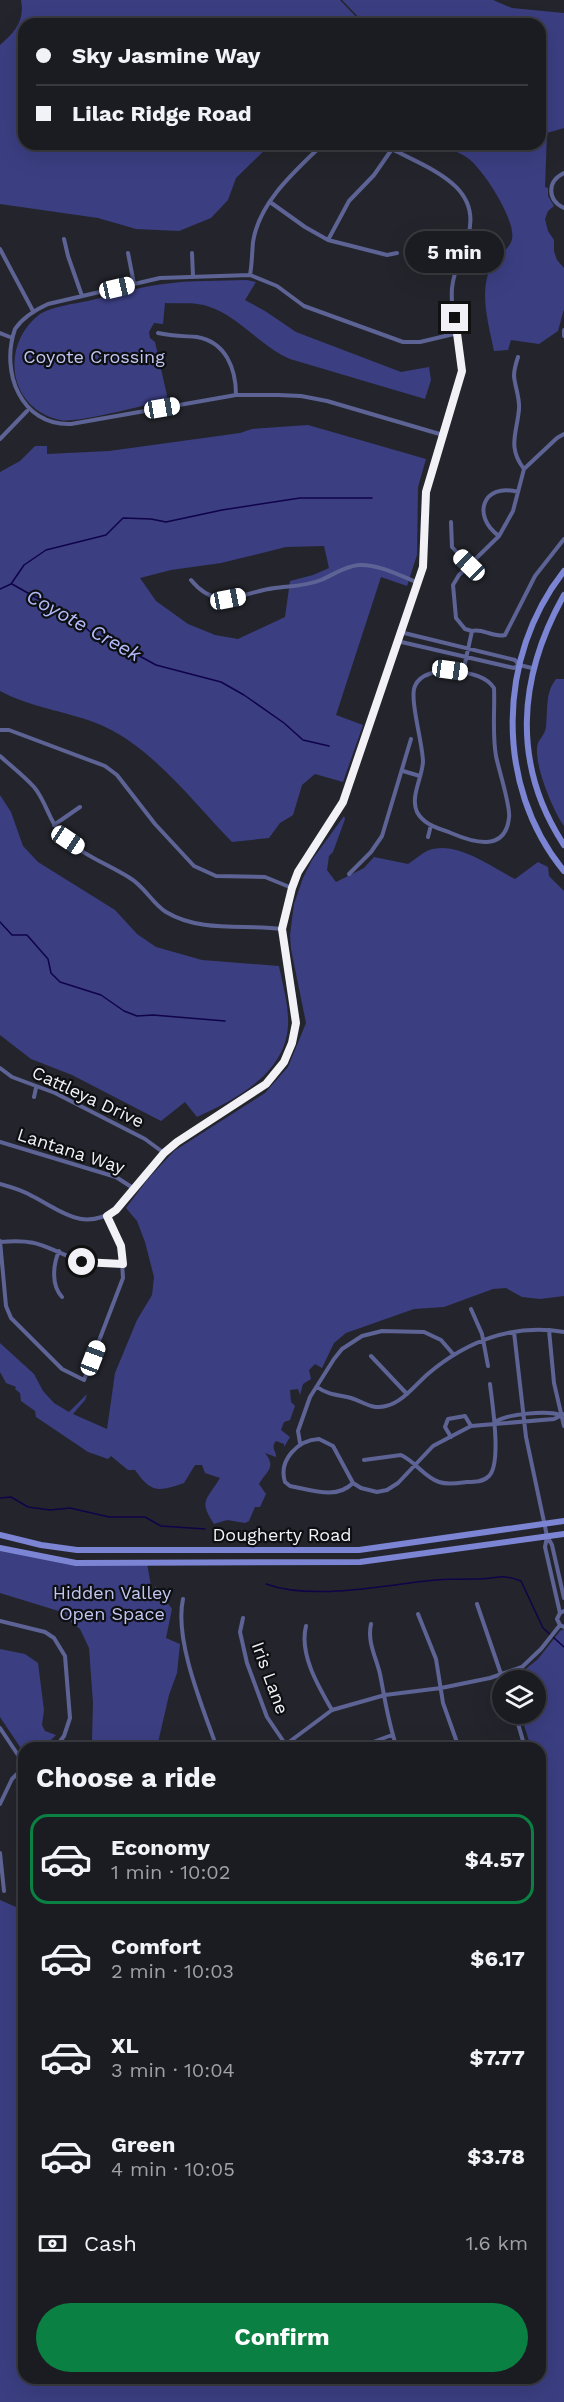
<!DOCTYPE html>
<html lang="en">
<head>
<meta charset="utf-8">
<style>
	:root { --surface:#1b1c21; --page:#24252a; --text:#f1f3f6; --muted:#a0a1a5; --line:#393a3f; --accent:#0b8043 }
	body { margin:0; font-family:"Work Sans",sans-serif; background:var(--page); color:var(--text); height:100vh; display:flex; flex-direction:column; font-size:22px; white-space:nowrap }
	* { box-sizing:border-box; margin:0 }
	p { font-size:20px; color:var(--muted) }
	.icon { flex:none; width:33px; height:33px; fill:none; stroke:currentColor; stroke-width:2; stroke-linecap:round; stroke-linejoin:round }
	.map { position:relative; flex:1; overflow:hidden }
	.panel { position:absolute; left:18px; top:1742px; width:528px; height:642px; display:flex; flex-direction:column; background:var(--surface); border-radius:18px; box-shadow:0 6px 24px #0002,0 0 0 2px var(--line) }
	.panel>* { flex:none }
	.hud { position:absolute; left:18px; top:18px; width:528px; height:132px; border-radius:18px; box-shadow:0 6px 24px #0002,0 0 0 2px var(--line); display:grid; align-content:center; height:132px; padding:0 18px; background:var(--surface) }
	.buttons { position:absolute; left:492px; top:1670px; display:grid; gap:12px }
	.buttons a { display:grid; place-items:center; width:54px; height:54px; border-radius:50%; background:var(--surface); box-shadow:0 6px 24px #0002,0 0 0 2px var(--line); font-size:30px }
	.end { position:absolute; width:27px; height:27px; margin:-14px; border:8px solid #f1f1f6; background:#111; box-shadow:0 0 0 3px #111 }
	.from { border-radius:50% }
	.bubble { position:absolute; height:42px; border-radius:21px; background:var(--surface); box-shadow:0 6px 24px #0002,0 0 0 2px var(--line); font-size:20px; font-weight:700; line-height:42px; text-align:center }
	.car { position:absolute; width:18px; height:36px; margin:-18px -9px; border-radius:8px; box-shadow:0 0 4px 2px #0007; background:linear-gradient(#fff 24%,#345 0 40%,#fff 0 76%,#345 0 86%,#fff 0) }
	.hud b { display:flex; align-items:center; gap:21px; height:57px; font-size:22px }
	.hud b+b { border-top:2px solid var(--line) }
	.hud i { width:15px; height:15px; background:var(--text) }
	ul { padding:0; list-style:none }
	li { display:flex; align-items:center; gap:18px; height:90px; margin:0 12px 9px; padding:0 6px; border:3px solid transparent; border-radius:18px }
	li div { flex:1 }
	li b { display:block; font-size:22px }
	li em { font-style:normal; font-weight:700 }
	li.on { border-color:var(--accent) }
	li>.icon { width:54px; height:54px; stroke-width:1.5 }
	h2 { padding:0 18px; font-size:27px; line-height:72px }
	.pay { display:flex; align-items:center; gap:15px; height:66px; padding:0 18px; font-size:22px }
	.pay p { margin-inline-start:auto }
	.cta { display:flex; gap:12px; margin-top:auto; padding:12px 18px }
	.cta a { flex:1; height:69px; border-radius:36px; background:var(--accent); color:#fff; font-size:24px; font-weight:700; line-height:69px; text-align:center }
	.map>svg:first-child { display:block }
	.green { fill:#3b3e81; fill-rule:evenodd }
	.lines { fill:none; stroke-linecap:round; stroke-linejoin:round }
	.stream { stroke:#100348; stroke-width:1.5 }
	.minor { stroke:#5d6394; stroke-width:4 }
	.secondary { stroke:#7c84d4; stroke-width:6 }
	.route { stroke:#f1f1f6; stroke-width:8 }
	.labels { text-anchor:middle; stroke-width:4.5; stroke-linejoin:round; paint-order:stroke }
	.park-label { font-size:18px; fill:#c1c7f0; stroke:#0e0f12 }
	.street-label { font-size:18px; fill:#f1f1f6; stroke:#0e0f12 }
	.water-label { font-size:20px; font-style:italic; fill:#b3bbf8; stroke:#0e0f12 }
</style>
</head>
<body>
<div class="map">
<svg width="564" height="2402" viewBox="0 0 564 2402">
	<rect width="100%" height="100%" fill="#24252c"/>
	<!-- green -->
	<path class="green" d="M21 0H340L363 24H24V144H271L236 178 228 200 211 218 179 231 136 229 98 218 0 204V45C15 32 25 21 21 0Z
		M342 0H493L512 8 564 13V128L547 133 545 187 548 188V196L554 206 548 211 545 219 548 231 554 240V251L557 260 564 268V309L558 331 539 344 511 340 508 350 494 351C489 326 479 293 490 269 495 259 510 249 512 239 516 220 484 171 469 159 461 153 450 149 441 144H540V24H365Z
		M247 280 256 282 245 300 265 311 296 332 401 372 429 367 431 380 425 399 290 359C260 346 239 316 207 306 195 302 178 304 165 303L163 324 154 323 149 332 150 338 155 342 168 400C149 404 75 424 60 420 7 408 0 344 40 314 54 306 73 304 88 301 113 295 139 287 164 284 191 280 220 281 247 280Z
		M308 425 426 459 418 487 417 555 407 586 381 577 336 715 363 725 343 782 315 774 302 785 293 815 280 823 269 838 232 842C193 802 149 743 96 723 65 711 29 707 0 691V472L20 461 35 446H47V454L109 451 240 433 252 429ZM324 546 329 568 313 575 290 581 285 617 238 639 215 635 188 624 156 601 140 578 171 570 221 563 286 547Z
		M556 679H564V826C553 811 532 761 538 743 541 737 545 734 546 727 548 709 545 693 556 679Z
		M0 795 11 812 23 846 38 862 115 910 137 934 156 947 202 960 279 966C283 986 289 1006 288 1026 285 1074 235 1100 197 1117L185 1102 161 1121 72 1075 31 1059 0 1035Z
		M344 816 345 819 333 852 329 856 327 870 336 882 364 868 374 857 408 864C414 860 421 854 427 851 455 839 491 867 515 879L538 862 548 867 549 876 564 891V1296L540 1299 522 1297 506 1288 493 1289 444 1307 414 1309 346 1333 334 1343 322 1368 315 1364 309 1370 311 1379 303 1384 300 1395 298 1389 290 1390 291 1402 295 1406 290 1420 284 1422 281 1430 290 1437 284 1447V1444L276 1441C270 1448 277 1452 276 1457L265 1453C277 1468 266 1471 259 1484L266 1494 260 1507H255L249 1521 245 1523 227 1520 214 1524C198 1500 207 1500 220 1478L205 1473 202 1465H195L184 1483C158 1492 151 1493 135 1470H128L111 1456 108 1459 88 1452 36 1417 35 1411 21 1401 20 1393 15 1389 16 1387 6 1383 0 1372V1343L34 1374 43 1391 54 1403 69 1412 87 1394 85 1400 73 1414 107 1429 115 1373 137 1320 152 1295 154 1277 145 1242 137 1221 126 1208 147 1180 174 1151 265 1093 288 1067 306 1023 291 949 290 935 294 904 303 878 312 860Z
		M0 1548 76 1563H147L152 1592H155V1586L172 1609 166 1638 180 1644 177 1673 169 1695 157 1747H86L92 1740 93 1703 89 1648 80 1629 66 1618 65 1613 0 1593Z
		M564 1629V2402H0V1900L16 1907 24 1905V2378H540V1748L531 1747 520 1713H536V1680L508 1679 522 1672 538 1659 560 1631Z
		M0 1649 25 1654 38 1663 44 1710 42 1725 45 1731 56 1735 44 1747 24 1748V1753L0 1717Z"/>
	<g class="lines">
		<!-- stream -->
		<path class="stream" d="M12 584 79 622 95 636 112 641 156 665 221 682 244 695 284 723 303 740 329 746
			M0 589 11 584 24 565 46 550 106 535 123 518 151 519 166 522 222 510 300 498H372
			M0 922 12 935H27L48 959 51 973 60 982 101 995 124 1011 137 1016 153 1015 225 1021
			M0 1498 11 1497 28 1507 50 1510 70 1508 109 1517H145L161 1526 205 1529
			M266 1584C313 1601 385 1585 435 1580 449 1579 463 1579 477 1579 498 1579 499 1573 521 1581L543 1628 564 1647"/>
		<!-- minor -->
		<path class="minor" d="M564 173C547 181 547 200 564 208
			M270 202 305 227 328 240 387 255 397 253
			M64 239 68 256 82 296
			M328 240 349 201 374 175 392 149
			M0 249 33 311
			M128 253 134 284
			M192 253 193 276
			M250 275C252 264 252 253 253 242 259 202 295 171 323 144
			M564 330V336
			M0 333 10 337
			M158 333C171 336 184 336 197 337 226 342 236 369 236 395
			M518 357C516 363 514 370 514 376 515 387 520 398 519 409 517 433 507 447 524 469
			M443 435 327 401 301 396 278 395H236L71 424C21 426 0 372 15 329 23 317 35 310 48 304L160 278 250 275 277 286 304 306 403 342H420L458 333
			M0 439 27 411
			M451 522 452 547 469 565
			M499 536C471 516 483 482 518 492
			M191 580C218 613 242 592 275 588 291 586 306 586 321 580 333 575 345 566 359 565 378 564 399 575 416 582
			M472 631 465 629 456 618 453 585 459 575 499 536 513 511 524 469 557 438 564 434
			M400 632 515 660 519 665
			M397 641 514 668 519 665 532 668
			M450 670C466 673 485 674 494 688 495 710 492 733 496 756 499 771 511 807 509 818 505 853 472 842 451 833 438 828 424 825 417 812 410 797 422 778 423 762 423 744 409 698 415 686 420 673 439 671 450 670Z
			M463 672 472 631C483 628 493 638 505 635L535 576 564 539
			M0 730H9L105 766 117 775 155 824 194 866 216 876 265 877 292 888
			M0 756C11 766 24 776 34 787 46 801 49 821 61 834 79 854 108 864 130 878 145 887 152 903 166 912 201 933 245 924 282 929
			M403 771 420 776
			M54 825 80 807
			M428 837 431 825
			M349 874 371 852 382 836 411 739
			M0 1068 12 1077 55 1093 145 1139 164 1153
			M34 1097 36 1088
			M0 1142 116 1177 133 1188
			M0 1184C11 1187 22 1190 32 1196 62 1211 82 1232 116 1210L164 1153 177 1142 266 1084 284 1062 292 1043 296 1023 295 1003 282 929 288 899 303 864 343 802 423 567 426 492 462 371C460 343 450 316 452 288 454 269 462 254 468 236 483 185 427 168 392 149L386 144
			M0 1241 6 1306 11 1318 62 1369 84 1380 123 1278 121 1246 107 1216
			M0 1242C42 1238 45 1249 81 1261 95 1266 109 1263 123 1264
			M59 1251C53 1265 51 1285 62 1297
			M471 1309 482 1334 488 1366
			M549 1330 554 1383 564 1426
			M514 1332 526 1437 547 1536 552 1545 564 1598
			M371 1356 407 1394
			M317 1387C328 1395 339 1395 351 1398 364 1402 372 1410 386 1406 403 1402 416 1384 429 1373 467 1341 514 1323 564 1332
			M495 1422C507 1414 547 1410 560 1415
			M451 1437 445 1427 448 1419 465 1416 471 1426
			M300 1443 298 1431 310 1397 334 1359 342 1349 362 1336 382 1331 424 1332 441 1340 454 1355
			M364 1460 401 1455C416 1462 424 1477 439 1482 448 1485 458 1483 467 1482 475 1482 483 1482 489 1476 502 1463 492 1402 490 1384
			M353 1483C336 1500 312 1490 290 1486L285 1482C278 1460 298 1440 319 1439L333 1446 353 1483 361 1488 377 1492 387 1490 398 1483 433 1446 471 1426 554 1419 564 1414
			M547 1537 545 1547 560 1613
			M183 1599C174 1640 203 1708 217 1748
			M477 1604 503 1680
			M564 1611 560 1613 557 1619 560 1625 564 1627
			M418 1614 436 1659 443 1703 459 1748
			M243 1618 240 1632 247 1663 267 1717 288 1748
			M0 1621 45 1632 54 1638 65 1656 70 1718 64 1736 55 1748
			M371 1624C367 1642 376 1657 380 1674 385 1699 388 1723 397 1748
			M306 1626C299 1654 318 1686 332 1710
			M515 1713 525 1748
			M0 1728 24 1764
			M281 1748 332 1710 385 1695 441 1688 490 1678 522 1667 541 1649 560 1625
			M357 1748 392 1735
			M0 1804 12 1779 24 1767
			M0 1853 4 1891"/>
		<!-- secondary -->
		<path class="secondary" d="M564 571C497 656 494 786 564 871
			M564 595C518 677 511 764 564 845
			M0 1535 41 1545 77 1550H359L564 1521
			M0 1548 76 1563 360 1562 564 1534"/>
	</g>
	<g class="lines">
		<!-- route -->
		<path class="route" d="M82 1262 123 1264 121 1246 107 1216 116 1210 164 1153 177 1142 266 1084 284 1062 292 1043 296 1023 282 929 292 888 298 872 343 802 423 567 426 492 462 371 455 318"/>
	</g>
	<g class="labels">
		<!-- park labels -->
		<g class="park-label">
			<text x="94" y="363">Coyote Crossing</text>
			<text x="112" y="1599">Hidden Valley<tspan x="112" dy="21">Open Space</tspan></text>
		</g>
		<!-- street labels -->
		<g class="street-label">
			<text transform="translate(88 1097) rotate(25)" y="6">Cattleya Drive</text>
			<text transform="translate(71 1151) rotate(18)" y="6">Lantana Way</text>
			<text x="282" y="1541">Dougherty Road</text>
			<text transform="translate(270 1678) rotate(70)" y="6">Iris Lane</text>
		</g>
		<!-- water labels -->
		<g class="water-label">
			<text transform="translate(84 625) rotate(29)" y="7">Coyote Creek</text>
		</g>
	</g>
</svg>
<div class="buttons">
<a><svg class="icon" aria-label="layers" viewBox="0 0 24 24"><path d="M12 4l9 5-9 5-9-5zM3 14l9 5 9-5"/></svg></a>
</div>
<i class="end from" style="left:82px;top:1262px"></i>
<i class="end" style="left:455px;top:318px"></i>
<div class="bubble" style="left:405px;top:231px;width:99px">5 min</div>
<i class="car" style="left:117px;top:288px;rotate:77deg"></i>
<i class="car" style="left:162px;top:408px;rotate:80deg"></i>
<i class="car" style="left:469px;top:565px;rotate:314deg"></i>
<i class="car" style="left:228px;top:599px;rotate:79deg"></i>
<i class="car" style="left:450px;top:670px;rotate:98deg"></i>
<i class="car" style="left:68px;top:840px;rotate:124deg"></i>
<i class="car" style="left:93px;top:1358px;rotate:21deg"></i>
<div class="hud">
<b><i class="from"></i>Sky Jasmine Way</b>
<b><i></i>Lilac Ridge Road</b>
</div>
<section class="panel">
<h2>Choose a ride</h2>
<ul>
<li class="on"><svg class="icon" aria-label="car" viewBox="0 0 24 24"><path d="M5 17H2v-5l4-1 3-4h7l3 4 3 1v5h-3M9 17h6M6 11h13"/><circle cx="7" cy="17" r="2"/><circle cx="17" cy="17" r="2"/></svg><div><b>Economy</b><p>1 min · 10:02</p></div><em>$4.57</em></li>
<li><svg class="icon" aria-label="car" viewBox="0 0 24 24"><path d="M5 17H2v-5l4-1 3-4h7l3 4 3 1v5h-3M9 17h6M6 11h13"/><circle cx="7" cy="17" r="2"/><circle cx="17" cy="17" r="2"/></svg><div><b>Comfort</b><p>2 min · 10:03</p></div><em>$6.17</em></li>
<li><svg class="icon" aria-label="car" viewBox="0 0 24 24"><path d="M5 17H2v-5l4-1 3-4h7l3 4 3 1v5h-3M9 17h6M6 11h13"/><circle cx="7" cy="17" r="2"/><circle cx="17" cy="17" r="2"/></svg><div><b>XL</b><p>3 min · 10:04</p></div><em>$7.77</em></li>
<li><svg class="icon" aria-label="car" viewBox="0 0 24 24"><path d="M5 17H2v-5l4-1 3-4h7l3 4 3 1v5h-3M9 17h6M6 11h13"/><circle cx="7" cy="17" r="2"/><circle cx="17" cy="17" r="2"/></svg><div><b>Green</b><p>4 min · 10:05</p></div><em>$3.78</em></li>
</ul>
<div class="pay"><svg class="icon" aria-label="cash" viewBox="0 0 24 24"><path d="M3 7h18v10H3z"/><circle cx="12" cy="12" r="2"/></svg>Cash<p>1.6 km</p></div>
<div class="cta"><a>Confirm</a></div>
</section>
</div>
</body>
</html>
